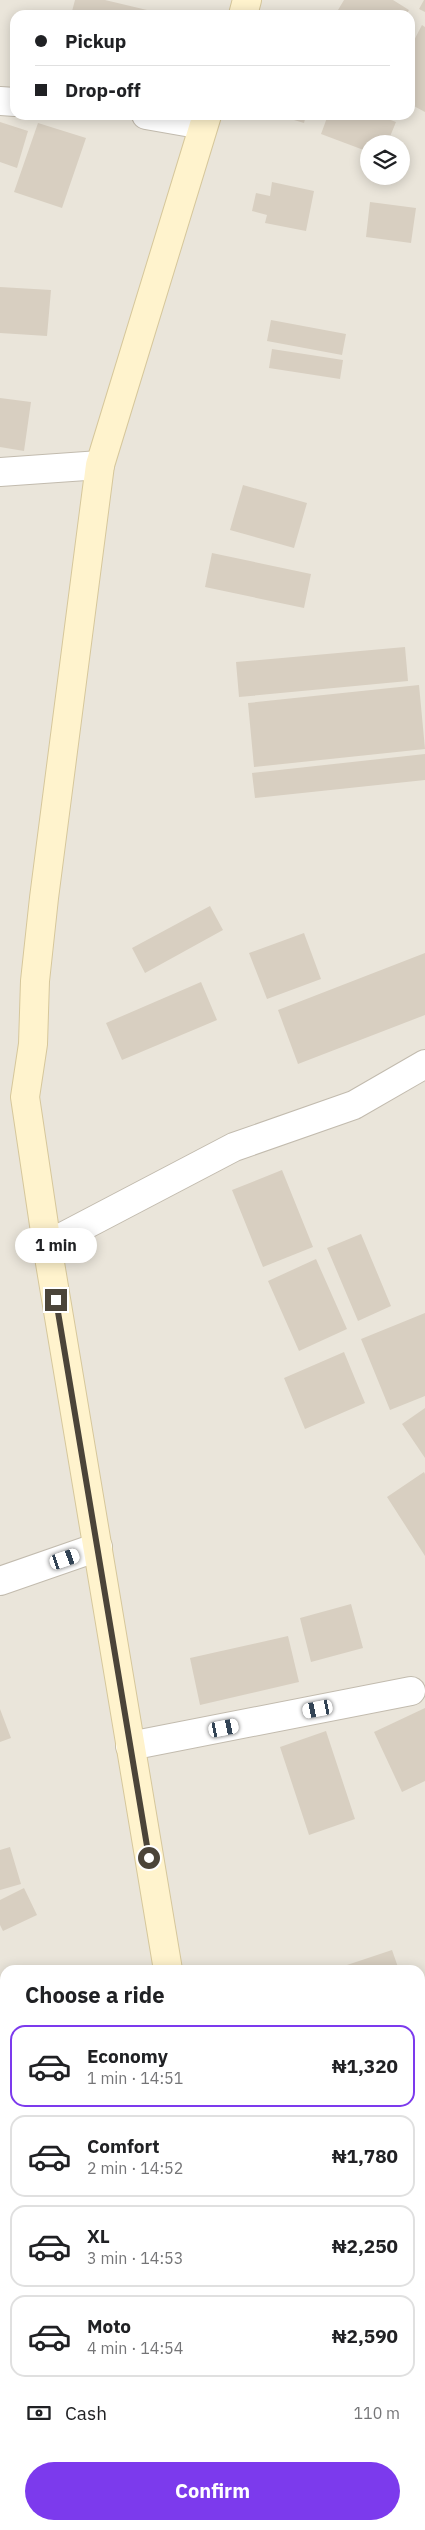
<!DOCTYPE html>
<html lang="en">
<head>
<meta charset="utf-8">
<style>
	:root { --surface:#fff; --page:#f2f2f2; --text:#202124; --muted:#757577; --line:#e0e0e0; --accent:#7c3aed }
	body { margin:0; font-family:"IBM Plex Sans",sans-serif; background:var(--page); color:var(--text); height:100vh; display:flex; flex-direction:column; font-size:19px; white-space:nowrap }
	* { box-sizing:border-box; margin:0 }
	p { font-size:16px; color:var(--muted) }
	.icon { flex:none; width:28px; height:28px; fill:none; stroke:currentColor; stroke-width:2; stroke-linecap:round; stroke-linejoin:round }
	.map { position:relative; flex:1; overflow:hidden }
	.sheet { position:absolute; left:0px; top:1965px; width:425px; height:565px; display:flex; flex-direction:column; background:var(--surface); border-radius:15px 15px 0 0; box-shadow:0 2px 12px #0003 }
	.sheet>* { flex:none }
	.banner { position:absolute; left:10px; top:10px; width:405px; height:110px; border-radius:15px; box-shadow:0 2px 12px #0003; display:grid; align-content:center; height:110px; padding:0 25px; background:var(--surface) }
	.tools { position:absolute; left:360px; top:135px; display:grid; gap:10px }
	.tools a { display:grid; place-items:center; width:50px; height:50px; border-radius:50%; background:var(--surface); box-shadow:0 2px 12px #0003; font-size:25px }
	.end { position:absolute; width:22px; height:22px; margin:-11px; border:6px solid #4b4439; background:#fff; box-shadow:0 0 0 2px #fff }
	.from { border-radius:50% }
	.bubble { position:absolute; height:35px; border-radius:18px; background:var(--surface); box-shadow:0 2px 12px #0003; font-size:16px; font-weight:700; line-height:35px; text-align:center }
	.car { position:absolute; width:15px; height:30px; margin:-15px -8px; border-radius:6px; box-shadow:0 0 4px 1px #0007; background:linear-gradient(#fff 24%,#345 0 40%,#fff 0 76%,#345 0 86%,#fff 0) }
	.banner b { display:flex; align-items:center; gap:18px; height:48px; font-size:19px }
	.banner b+b { border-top:1px solid var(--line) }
	.banner i { width:12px; height:12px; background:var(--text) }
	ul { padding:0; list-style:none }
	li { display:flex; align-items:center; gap:15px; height:82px; margin:0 10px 8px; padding:0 15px; border:2px solid var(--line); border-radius:15px }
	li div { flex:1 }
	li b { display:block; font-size:19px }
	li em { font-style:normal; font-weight:700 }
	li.active { border-color:var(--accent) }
	li>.icon { width:45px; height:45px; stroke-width:1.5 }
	h2 { padding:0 25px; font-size:22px; line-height:60px }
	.pay { display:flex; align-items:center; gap:12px; height:55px; padding:0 25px; font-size:19px }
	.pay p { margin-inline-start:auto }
	.action { display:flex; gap:10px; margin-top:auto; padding:10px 25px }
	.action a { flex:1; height:58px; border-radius:30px; background:var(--accent); color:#fff; font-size:20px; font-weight:700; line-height:58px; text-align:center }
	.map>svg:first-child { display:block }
	.residential { fill:#eae5da; fill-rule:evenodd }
	.building { fill:#d8cfc1 }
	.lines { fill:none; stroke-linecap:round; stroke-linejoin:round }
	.street-casing { stroke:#c2bbae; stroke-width:30 }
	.secondary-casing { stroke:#d6c79b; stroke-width:30 }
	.street { stroke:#fff; stroke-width:28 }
	.secondary { stroke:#fff3cd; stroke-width:28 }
	.route { stroke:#4b4439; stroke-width:6 }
</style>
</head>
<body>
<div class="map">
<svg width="425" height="2530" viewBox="0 0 425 2530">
	<rect width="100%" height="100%" fill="#f6f3ec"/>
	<!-- residential -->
	<path class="residential" d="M0 0H425V2530H0ZM15 15H410V115H15ZM369 144H401V176H369ZM5 1970H420V2525H5Z"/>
	<!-- building -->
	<path class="building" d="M75 0H105L147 10 146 15H71Z
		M344 0H393L409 10 406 15H335Z
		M424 0H425V12L419 9Z
		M422 25 425 27V112L410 104V64L415 55 410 53V48Z
		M284 115H306L304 123 284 117Z
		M328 115H377L396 122 387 144H369V152L321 134Z
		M0 122 28 131 17 168 0 162Z
		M38 123 86 138 62 208 14 192Z
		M272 182 314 191 306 231 265 223 267 215 252 211 256 193 270 196Z
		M370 202 416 208 411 243 366 237Z
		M0 287 51 290 47 336 0 333Z
		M271 320 346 334 342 355 267 341Z
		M272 349 343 360 340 379 269 368Z
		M0 398 31 402 24 451 0 447Z
		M243 485 307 503 294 548 230 530Z
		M212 553 311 574 304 608 205 587Z
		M405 647 408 681 239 697 236 662Z
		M419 685 425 749 254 767 248 703Z
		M425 754V780L255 798 252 773Z
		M210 906 223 930 145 973 132 948Z
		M304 933 321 979 267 999 249 953Z
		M425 953V1015L298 1064 278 1010Z
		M201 982 217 1020 122 1060 106 1023Z
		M282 1170 313 1247 263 1267 232 1190Z
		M361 1234 391 1306 358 1321 327 1248Z
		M316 1259 347 1329 299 1351 268 1281Z
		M425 1313V1396L390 1410 361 1339Z
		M344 1352 365 1403 305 1429 284 1378Z
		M425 1408V1458L402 1424Z
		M424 1472 425 1474V1556L387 1497Z
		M351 1604 363 1648 311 1662 300 1618Z
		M288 1636 299 1682 200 1705 190 1658Z
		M425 1708V1781L402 1792 374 1732Z
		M0 1709 11 1738 0 1742Z
		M326 1731 355 1819 309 1835 280 1747Z
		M10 1847 21 1884 0 1890V1850Z
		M24 1888 37 1915 3 1931 0 1925V1900Z
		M392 1950 399 1970H332Z
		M5 2178V2212L0 2219V2184Z
		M420 2217 425 2227V2266L420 2269Z
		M9 2525H82L81 2530H9Z"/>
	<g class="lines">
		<defs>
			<path id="street" d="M0 101 15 102
				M146 115 203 125
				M0 472 100 465
				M47 1245 234 1147 354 1105 425 1064
				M0 1581 98 1547
				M130 1746 411 1691
				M420 2309 425 2305"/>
			<path id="secondary" d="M243 15 247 0
				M168 1970 47 1245 25 1097 33 1044 35 981 44 898 100 465 207 115
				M266 2525 267 2530"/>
		</defs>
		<!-- street casing -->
		<use href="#street" class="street-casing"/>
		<!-- secondary casing -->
		<use href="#secondary" class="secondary-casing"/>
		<!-- street -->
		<use href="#street" class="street"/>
		<!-- secondary -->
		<use href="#secondary" class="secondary"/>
	</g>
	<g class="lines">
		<!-- route -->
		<path class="route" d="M56 1300 149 1858"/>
	</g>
</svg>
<div class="tools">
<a><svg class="icon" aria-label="layers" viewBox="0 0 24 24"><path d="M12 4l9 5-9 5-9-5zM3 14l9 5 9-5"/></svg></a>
</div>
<i class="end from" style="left:149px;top:1858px"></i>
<i class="end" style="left:56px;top:1300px"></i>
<div class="bubble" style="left:15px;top:1228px;width:82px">1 min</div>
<i class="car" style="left:65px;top:1559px;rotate:71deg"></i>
<i class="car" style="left:318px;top:1709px;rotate:259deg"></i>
<i class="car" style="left:224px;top:1728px;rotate:79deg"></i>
<div class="banner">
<b><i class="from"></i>Pickup</b>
<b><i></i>Drop-off</b>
</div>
<section class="sheet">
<h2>Choose a ride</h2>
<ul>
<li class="active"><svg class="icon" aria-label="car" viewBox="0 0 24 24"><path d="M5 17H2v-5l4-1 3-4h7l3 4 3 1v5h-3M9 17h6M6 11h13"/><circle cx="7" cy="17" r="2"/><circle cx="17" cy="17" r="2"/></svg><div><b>Economy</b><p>1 min · 14:51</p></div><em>₦1,320</em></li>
<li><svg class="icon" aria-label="car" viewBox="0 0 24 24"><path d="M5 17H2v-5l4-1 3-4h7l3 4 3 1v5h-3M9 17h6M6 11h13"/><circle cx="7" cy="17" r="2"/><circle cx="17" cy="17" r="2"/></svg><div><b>Comfort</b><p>2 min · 14:52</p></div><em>₦1,780</em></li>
<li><svg class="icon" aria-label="car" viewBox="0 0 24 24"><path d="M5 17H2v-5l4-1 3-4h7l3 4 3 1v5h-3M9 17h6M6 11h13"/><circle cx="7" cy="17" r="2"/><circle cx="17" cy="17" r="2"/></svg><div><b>XL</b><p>3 min · 14:53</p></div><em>₦2,250</em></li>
<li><svg class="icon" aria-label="car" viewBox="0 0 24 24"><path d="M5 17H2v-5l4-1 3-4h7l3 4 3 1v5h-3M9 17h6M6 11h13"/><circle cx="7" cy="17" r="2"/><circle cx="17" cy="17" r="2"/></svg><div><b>Moto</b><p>4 min · 14:54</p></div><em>₦2,590</em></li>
</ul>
<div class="pay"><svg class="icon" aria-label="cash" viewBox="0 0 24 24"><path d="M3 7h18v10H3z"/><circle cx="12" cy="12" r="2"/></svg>Cash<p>110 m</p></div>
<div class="action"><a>Confirm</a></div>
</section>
</div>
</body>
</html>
